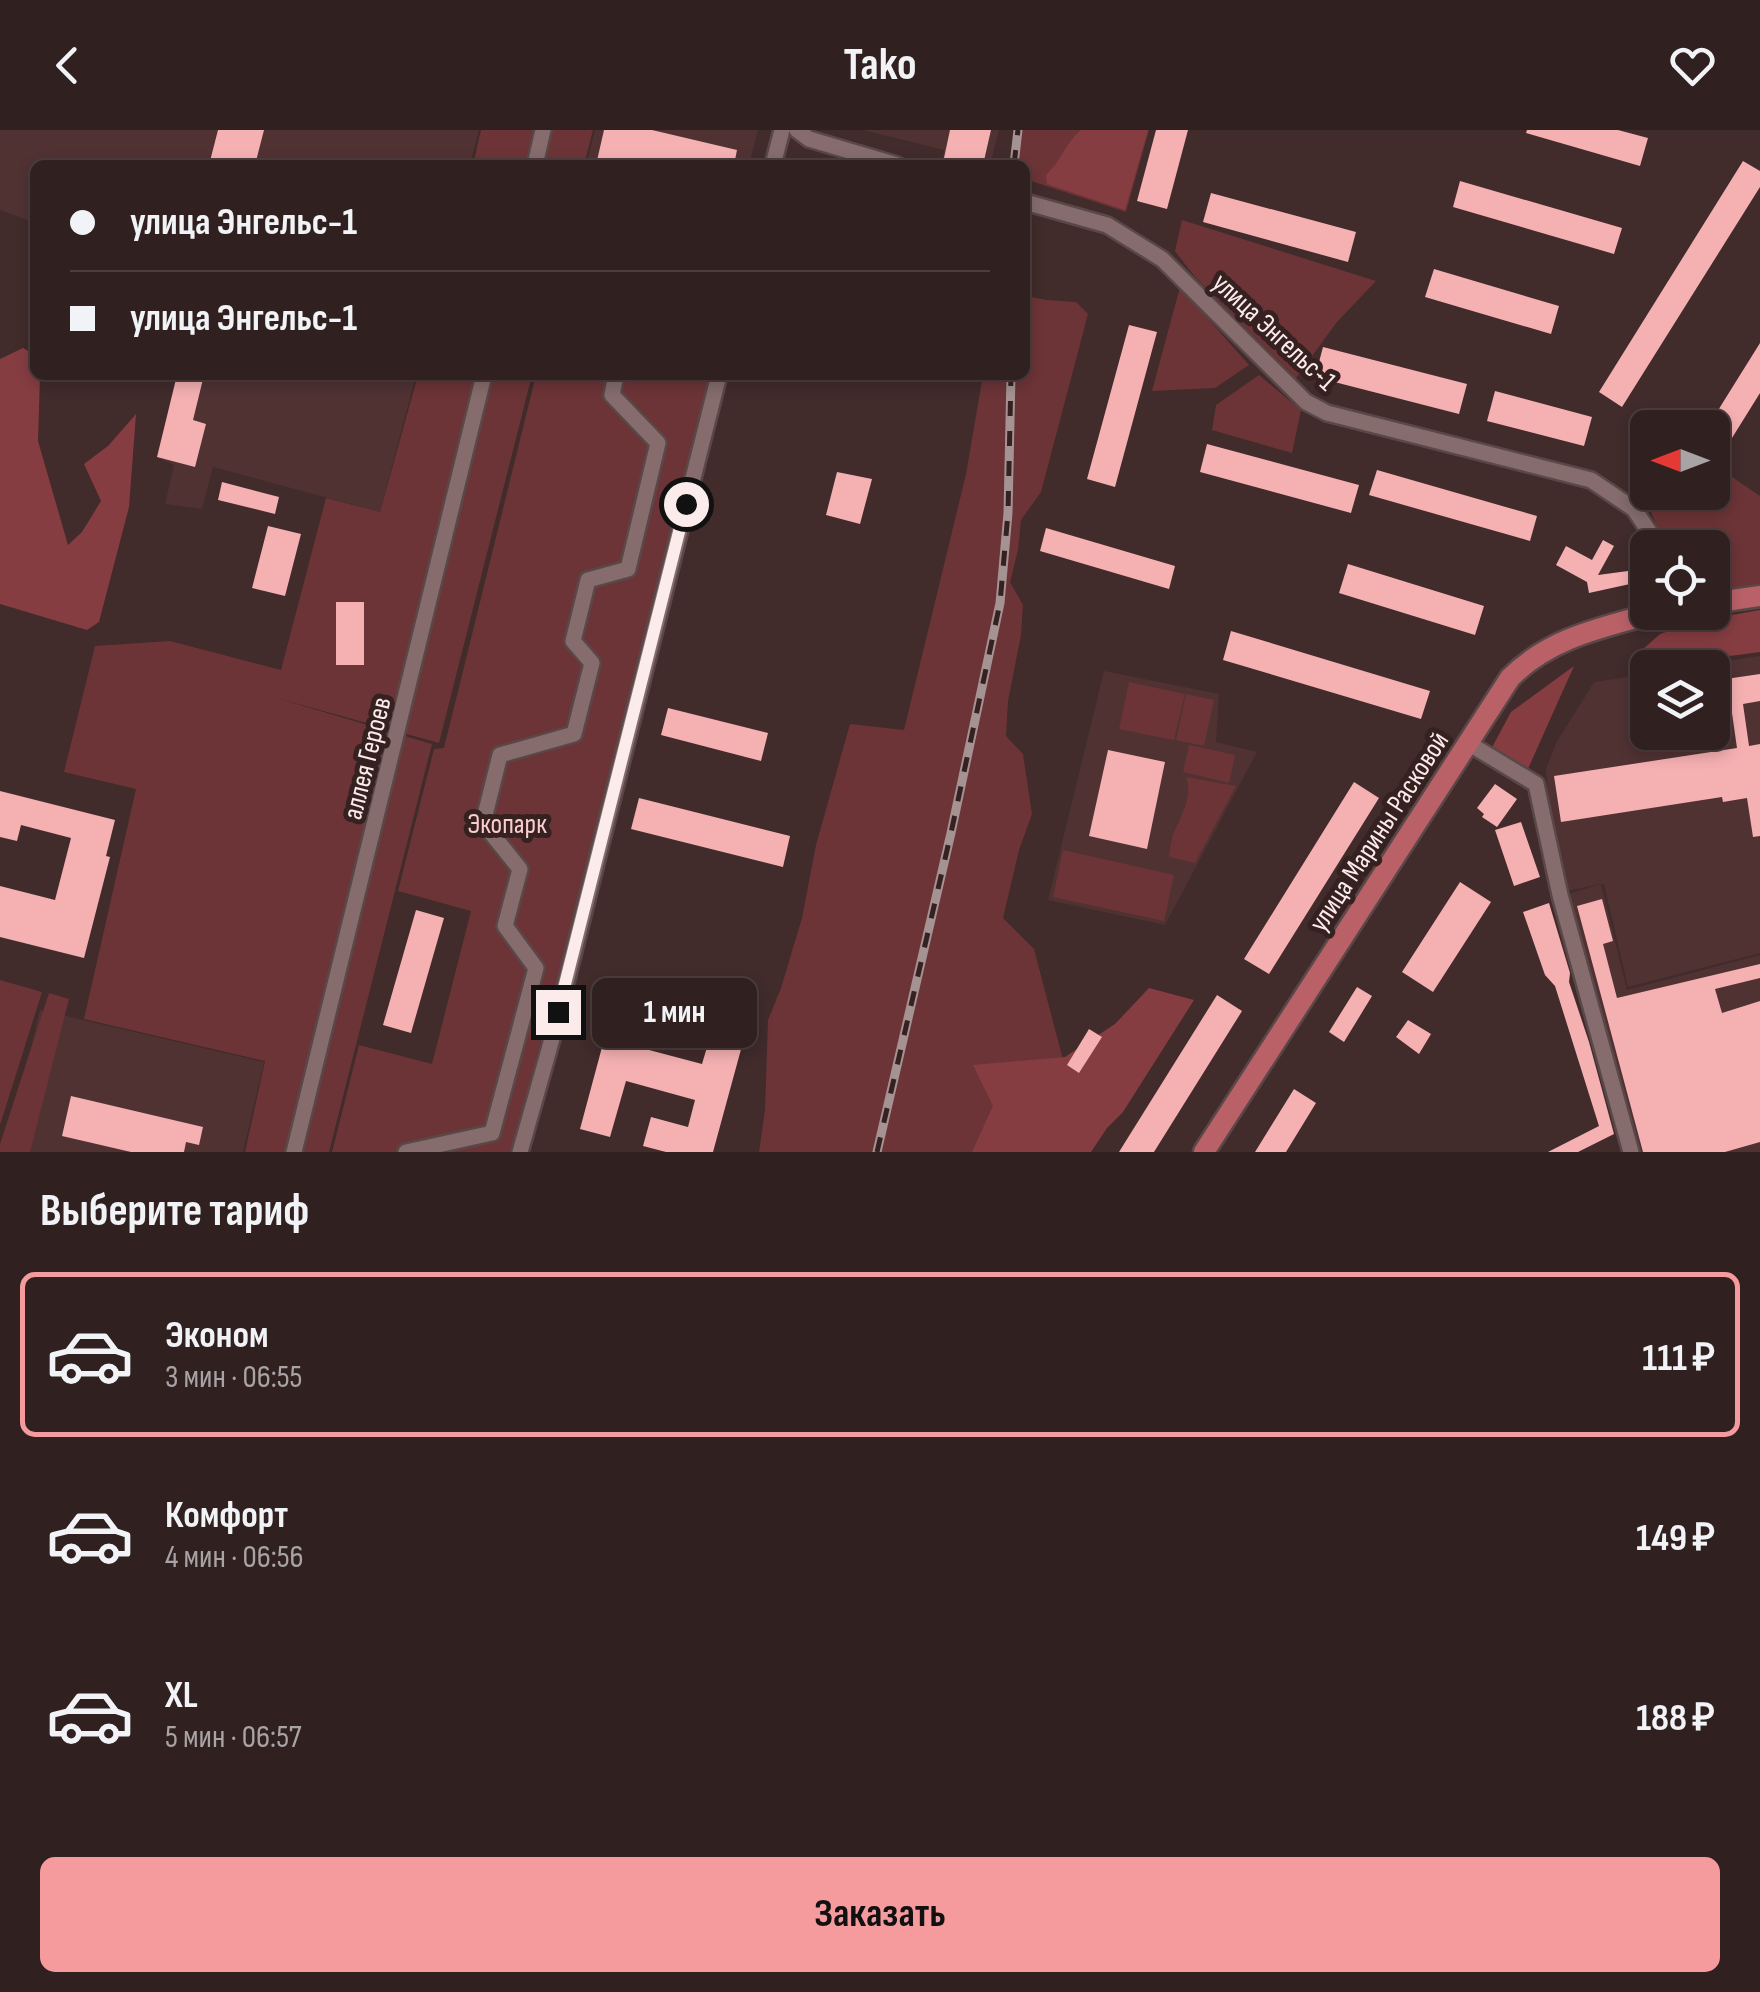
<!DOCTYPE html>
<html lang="ru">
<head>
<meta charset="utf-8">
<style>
	:root { --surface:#312020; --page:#392829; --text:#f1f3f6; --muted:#a8a3a5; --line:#4c3e3e; --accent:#f59b9e }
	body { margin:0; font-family:"Sofia Sans Condensed",sans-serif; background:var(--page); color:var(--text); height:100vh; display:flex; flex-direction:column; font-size:38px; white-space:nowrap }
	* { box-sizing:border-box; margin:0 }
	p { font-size:32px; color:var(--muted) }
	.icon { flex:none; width:55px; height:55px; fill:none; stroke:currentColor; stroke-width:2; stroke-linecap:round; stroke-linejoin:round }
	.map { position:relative; height:1022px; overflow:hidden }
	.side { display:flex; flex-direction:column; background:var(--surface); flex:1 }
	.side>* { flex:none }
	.guide { position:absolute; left:30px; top:30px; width:1000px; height:220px; border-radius:15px; box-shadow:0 5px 15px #0003,0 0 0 2px var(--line); display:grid; align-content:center; height:220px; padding:0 40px; background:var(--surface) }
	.needle { width:65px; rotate:270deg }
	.buttons { position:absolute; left:1630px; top:280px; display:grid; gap:20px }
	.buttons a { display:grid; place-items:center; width:100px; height:100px; border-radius:15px; background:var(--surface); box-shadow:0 5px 15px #0003,0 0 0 2px var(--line); font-size:50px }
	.end { position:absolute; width:45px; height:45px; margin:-22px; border:12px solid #fbebeb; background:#111; box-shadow:0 0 0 5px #111 }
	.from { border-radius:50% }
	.bubble { position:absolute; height:70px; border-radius:15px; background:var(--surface); box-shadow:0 5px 15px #0003,0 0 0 2px var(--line); font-size:32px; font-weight:700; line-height:70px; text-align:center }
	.guide b { display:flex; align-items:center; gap:35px; height:95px; font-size:38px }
	.guide b+b { border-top:2px solid var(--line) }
	.guide i { width:25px; height:25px; background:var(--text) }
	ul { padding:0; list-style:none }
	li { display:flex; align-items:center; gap:30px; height:165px; margin:0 20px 15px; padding:0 20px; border:5px solid transparent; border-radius:15px }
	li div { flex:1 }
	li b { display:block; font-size:38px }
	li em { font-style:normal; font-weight:700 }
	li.current { border-color:var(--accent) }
	li>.icon { width:90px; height:90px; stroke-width:1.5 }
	h2 { padding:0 40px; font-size:45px; line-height:120px }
	.cta { display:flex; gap:20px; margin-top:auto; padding:20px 40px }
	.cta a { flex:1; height:115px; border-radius:15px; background:var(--accent); color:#111; font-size:40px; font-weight:700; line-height:115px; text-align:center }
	header { display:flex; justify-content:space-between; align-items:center; height:130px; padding:0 40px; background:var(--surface); font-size:45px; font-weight:700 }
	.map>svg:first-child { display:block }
	.built { fill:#503233 }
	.green { fill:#6c3437 }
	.forest { fill:#863d42 }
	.building { fill:#f5b0b2; fill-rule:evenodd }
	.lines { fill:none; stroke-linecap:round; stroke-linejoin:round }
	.minor-casing { stroke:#5a4747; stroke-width:20 }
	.major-casing { stroke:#5a4747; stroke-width:25 }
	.minor { stroke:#866c6c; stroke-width:15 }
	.major { stroke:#ba6168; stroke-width:20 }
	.rail-casing { stroke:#a59292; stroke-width:9 }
	.rail { stroke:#362121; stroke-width:5; stroke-dasharray:15; stroke-linecap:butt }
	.route { stroke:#fbebeb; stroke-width:12 }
	.labels { text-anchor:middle; stroke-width:10; stroke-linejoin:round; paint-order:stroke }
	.street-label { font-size:28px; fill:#fbebeb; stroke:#362121 }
	.park-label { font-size:28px; fill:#facccd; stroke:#362121 }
</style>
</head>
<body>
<header><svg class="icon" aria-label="back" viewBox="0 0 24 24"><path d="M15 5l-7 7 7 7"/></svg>Tako<svg class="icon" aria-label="heart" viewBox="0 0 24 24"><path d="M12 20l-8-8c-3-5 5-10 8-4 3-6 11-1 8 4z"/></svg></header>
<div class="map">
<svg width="1760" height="1022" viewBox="0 0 1760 1022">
	<rect width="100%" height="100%" fill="#412b2b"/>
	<!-- built -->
	<path class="built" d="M0 0H479L470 35H35V93L0 80Z
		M595 0H758L749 35H586Z
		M863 0H999L990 35H971L943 28 944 20Z
		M177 245H416L380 382 213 337 202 379 165 374 174 335 157 327Z
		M1760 526V823L1628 857 1604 754H1601L1627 860 1760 825V1022H1636L1600 893 1568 764 1601 754 1567 761 1551 719 1546 639 1556 613 1594 552 1647 544 1648 602H1712V538L1686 537Z
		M1104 541 1219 564 1216 612 1257 622 1165 795 1048 770Z
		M40 880 264 932 243 1022H0L7 1020Z"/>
	<!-- green -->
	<path class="green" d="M481 0H593L584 35H473Z
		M1021 0H1149L1126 82 1025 49V35H1017Z
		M1182 90 1376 151 1337 192 1296 248 1195 147 1175 121Z
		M1180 157 1249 235 1215 258 1152 261Z
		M1025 166 1047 170 1076 172 1088 184 1041 362 1021 390 1018 420 1010 452 1023 475 1021 505 1008 571 1006 606 1023 624 1032 684 1019 720 1003 788 1034 819 1067 945 1091 1022H759L765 980 768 890 781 858 802 788 816 715 850 594 904 600 966 344 983 245H1025Z
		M418 245H532L439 613 273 567 432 614 329 1022H245L265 931 84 889 136 659 64 642 95 516 170 511 281 540 326 368 380 382Z
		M536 245H710L611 651 511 1022H332L359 915 432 934 471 781 398 761 434 619 444 618Z
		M1259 245 1301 280 1292 323 1212 300 1216 275Z
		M1713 334 1760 366V456L1713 464 1712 418 1667 417C1657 395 1641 370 1647 345L1648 362H1712Z
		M1129 552 1185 564 1174 610 1119 599Z
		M1186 564 1214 570 1204 616 1176 610Z
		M1189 615 1235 625 1229 653 1183 642Z
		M1186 647 1236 656 1195 733 1169 727C1170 719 1171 710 1174 702 1182 684 1193 666 1186 647Z
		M1063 720 1174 745 1164 791 1053 767Z
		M0 850 42 862 0 995Z
		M49 863 69 869 30 1022H0V1014Z"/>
	<!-- forest -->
	<path class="forest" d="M1081 0H1148L1125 80 1047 54 1046 45C1061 32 1065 13 1081 0Z
		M23 218 35 225V245H40L38 311 68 415 82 402 101 371 84 334 108 316 136 284 129 377 99 492 87 500 0 474V229Z
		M1760 480V522L1669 534 1642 520 1660 504 1698 491Z
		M1574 536 1527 641 1490 621 1511 582Z
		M1149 858 1194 870 1123 982 1107 998 1091 1022H972L993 976 973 935 1065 927 1115 894Z"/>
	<!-- building -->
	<path class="building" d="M218 0H264L255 35H209Z
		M604 0H652L737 20 734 35H596Z
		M950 0H991L983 35 944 28Z
		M1156 0H1188L1167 79 1137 71Z
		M1527 0H1618L1648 8 1640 36 1526 3Z
		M1743 31 1760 41V57L1622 277 1599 262Z
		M1460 51 1622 98 1614 124 1453 77Z
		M1211 63 1356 102 1348 132 1203 92Z
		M1434 139 1559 176 1551 204 1425 167Z
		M1129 195 1157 202 1115 357 1087 349Z
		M1760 213V263L1727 316 1712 307V298H1707Z
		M1323 217 1467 254 1459 284 1315 247Z
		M177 245H204L193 290 206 294 195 337 157 327Z
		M1495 261 1592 287 1584 316 1487 291Z
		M1207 314 1359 355 1351 383 1200 342Z
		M1377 340 1537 386 1530 411 1369 365Z
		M837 342 872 349 860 394 826 385Z
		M222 352 279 367 275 384 218 370Z
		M268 396 301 404 285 466 252 458Z
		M1046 398 1175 436 1169 459 1040 421Z
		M1603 410 1614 416 1598 445 1628 441 1630 454 1589 463 1587 452 1556 435 1566 416 1592 430Z
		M1348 434 1484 476 1475 505 1339 463Z
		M336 472H364V535H336Z
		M1231 501 1430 561 1421 589 1223 530Z
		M1760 544V571L1743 574 1749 616 1760 614V706L1753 707 1747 668 1723 672 1722 667 1561 692 1554 646 1737 618 1731 576 1712 579V551Z
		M668 578 768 603 761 631 661 605Z
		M1108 620 1165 632 1147 719 1089 706Z
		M1354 652 1379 668 1269 844 1244 829Z
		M1495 654 1517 669 1497 697 1482 687 1484 684 1477 678Z
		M0 661 115 690 106 726 110 727 84 828 0 807V756L55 770 71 708 21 695 17 711 0 707Z
		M639 668 790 706 783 737 631 699Z
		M1521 692 1540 747 1514 756 1495 700Z
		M1460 752 1491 772 1433 862 1402 842Z
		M1602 769 1613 811 1603 814 1617 868 1760 834V848L1715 859 1722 883 1760 871V1012L1725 1022H1643L1577 776Z
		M1549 773 1570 843 1569 852 1589 912 1614 1004 1578 1022H1548L1599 996 1555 856 1545 845 1523 782Z
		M416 780 444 788 411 903 383 895Z
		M619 854 749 890 713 1022H666L643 1016 651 987 688 997 695 970 626 951 610 1007 580 999ZM642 888 710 907 702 934 634 916Z
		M1357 857 1372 866 1344 912 1329 902Z
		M1217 865 1242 881 1154 1022H1119Z
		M1408 890 1431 904 1419 924 1396 907Z
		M1089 899 1102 907 1079 943 1067 935Z
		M1294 959 1316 973 1286 1022H1255Z
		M71 966 203 997 199 1015 186 1012 184 1022H131L62 1006Z"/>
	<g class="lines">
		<defs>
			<path id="minor" d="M797 0 809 9 897 35
				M535 35 543 0
				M773 35 782 0
				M1025 72 1107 95 1162 129 1306 272 1327 283 1591 350 1634 379 1652 406 1654 418
				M1468 613 1536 654 1560 765 1631 1022
				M294 1022 484 245
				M406 1022 492 1003 536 838 505 796 520 739 483 693 500 625 574 604 592 533 573 511 588 450 628 439 658 313 612 265 616 245
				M520 1022 550 916 719 245"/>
			<path id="major" d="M1712 473 1760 466
				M1204 1022 1510 548C1550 507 1605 497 1658 482"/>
		</defs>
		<!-- minor casing -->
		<use href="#minor" class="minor-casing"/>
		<!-- major casing -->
		<use href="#major" class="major-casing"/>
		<!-- minor -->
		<use href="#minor" class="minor"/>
		<!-- major -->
		<use href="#major" class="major"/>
		<defs>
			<path id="rail" d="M1014 35 1018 0
				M877 1022 951 703 1000 473 1008 383 1011 245"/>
		</defs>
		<!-- rail casing -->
		<use href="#rail" class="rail-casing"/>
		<!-- rail -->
		<use href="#rail" class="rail"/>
	</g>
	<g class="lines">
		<!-- route -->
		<path class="route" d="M558 882 686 374"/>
	</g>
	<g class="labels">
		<!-- street labels -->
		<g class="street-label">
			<text transform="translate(1275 201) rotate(43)" y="10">улица Энгельс-1</text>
			<text transform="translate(366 628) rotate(-76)" y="10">аллея Героев</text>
			<text transform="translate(1378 701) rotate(-57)" y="10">улица Марины Расковой</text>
		</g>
		<!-- park labels -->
		<g class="park-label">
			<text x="507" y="703">Экопарк</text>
		</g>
	</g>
</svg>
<div class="buttons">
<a><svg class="needle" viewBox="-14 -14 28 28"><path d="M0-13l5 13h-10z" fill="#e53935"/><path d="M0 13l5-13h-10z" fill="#a8a3a5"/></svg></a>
<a><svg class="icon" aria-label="locate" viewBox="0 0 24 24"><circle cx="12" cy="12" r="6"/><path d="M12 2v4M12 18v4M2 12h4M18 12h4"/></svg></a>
<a><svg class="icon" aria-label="layers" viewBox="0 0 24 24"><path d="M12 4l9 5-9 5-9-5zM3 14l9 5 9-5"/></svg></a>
</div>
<i class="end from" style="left:686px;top:374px"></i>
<i class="end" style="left:558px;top:882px"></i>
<div class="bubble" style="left:592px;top:848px;width:165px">1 мин</div>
<div class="guide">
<b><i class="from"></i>улица Энгельс-1</b>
<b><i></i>улица Энгельс-1</b>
</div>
</div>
<section class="side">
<h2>Выберите тариф</h2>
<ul>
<li class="current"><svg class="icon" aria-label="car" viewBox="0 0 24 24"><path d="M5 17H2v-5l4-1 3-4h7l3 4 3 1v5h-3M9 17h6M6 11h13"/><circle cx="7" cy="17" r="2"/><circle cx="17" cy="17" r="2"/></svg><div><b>Эконом</b><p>3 мин · 06:55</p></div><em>111 ₽</em></li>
<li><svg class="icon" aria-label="car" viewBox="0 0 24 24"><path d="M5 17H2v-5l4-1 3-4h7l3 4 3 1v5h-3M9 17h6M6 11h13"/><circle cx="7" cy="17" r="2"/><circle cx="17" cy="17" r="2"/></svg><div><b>Комфорт</b><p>4 мин · 06:56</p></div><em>149 ₽</em></li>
<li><svg class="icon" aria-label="car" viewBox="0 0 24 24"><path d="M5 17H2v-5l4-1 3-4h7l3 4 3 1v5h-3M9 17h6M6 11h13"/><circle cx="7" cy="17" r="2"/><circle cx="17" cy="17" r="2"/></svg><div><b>XL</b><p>5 мин · 06:57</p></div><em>188 ₽</em></li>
</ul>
<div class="cta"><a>Заказать</a></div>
</section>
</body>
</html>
